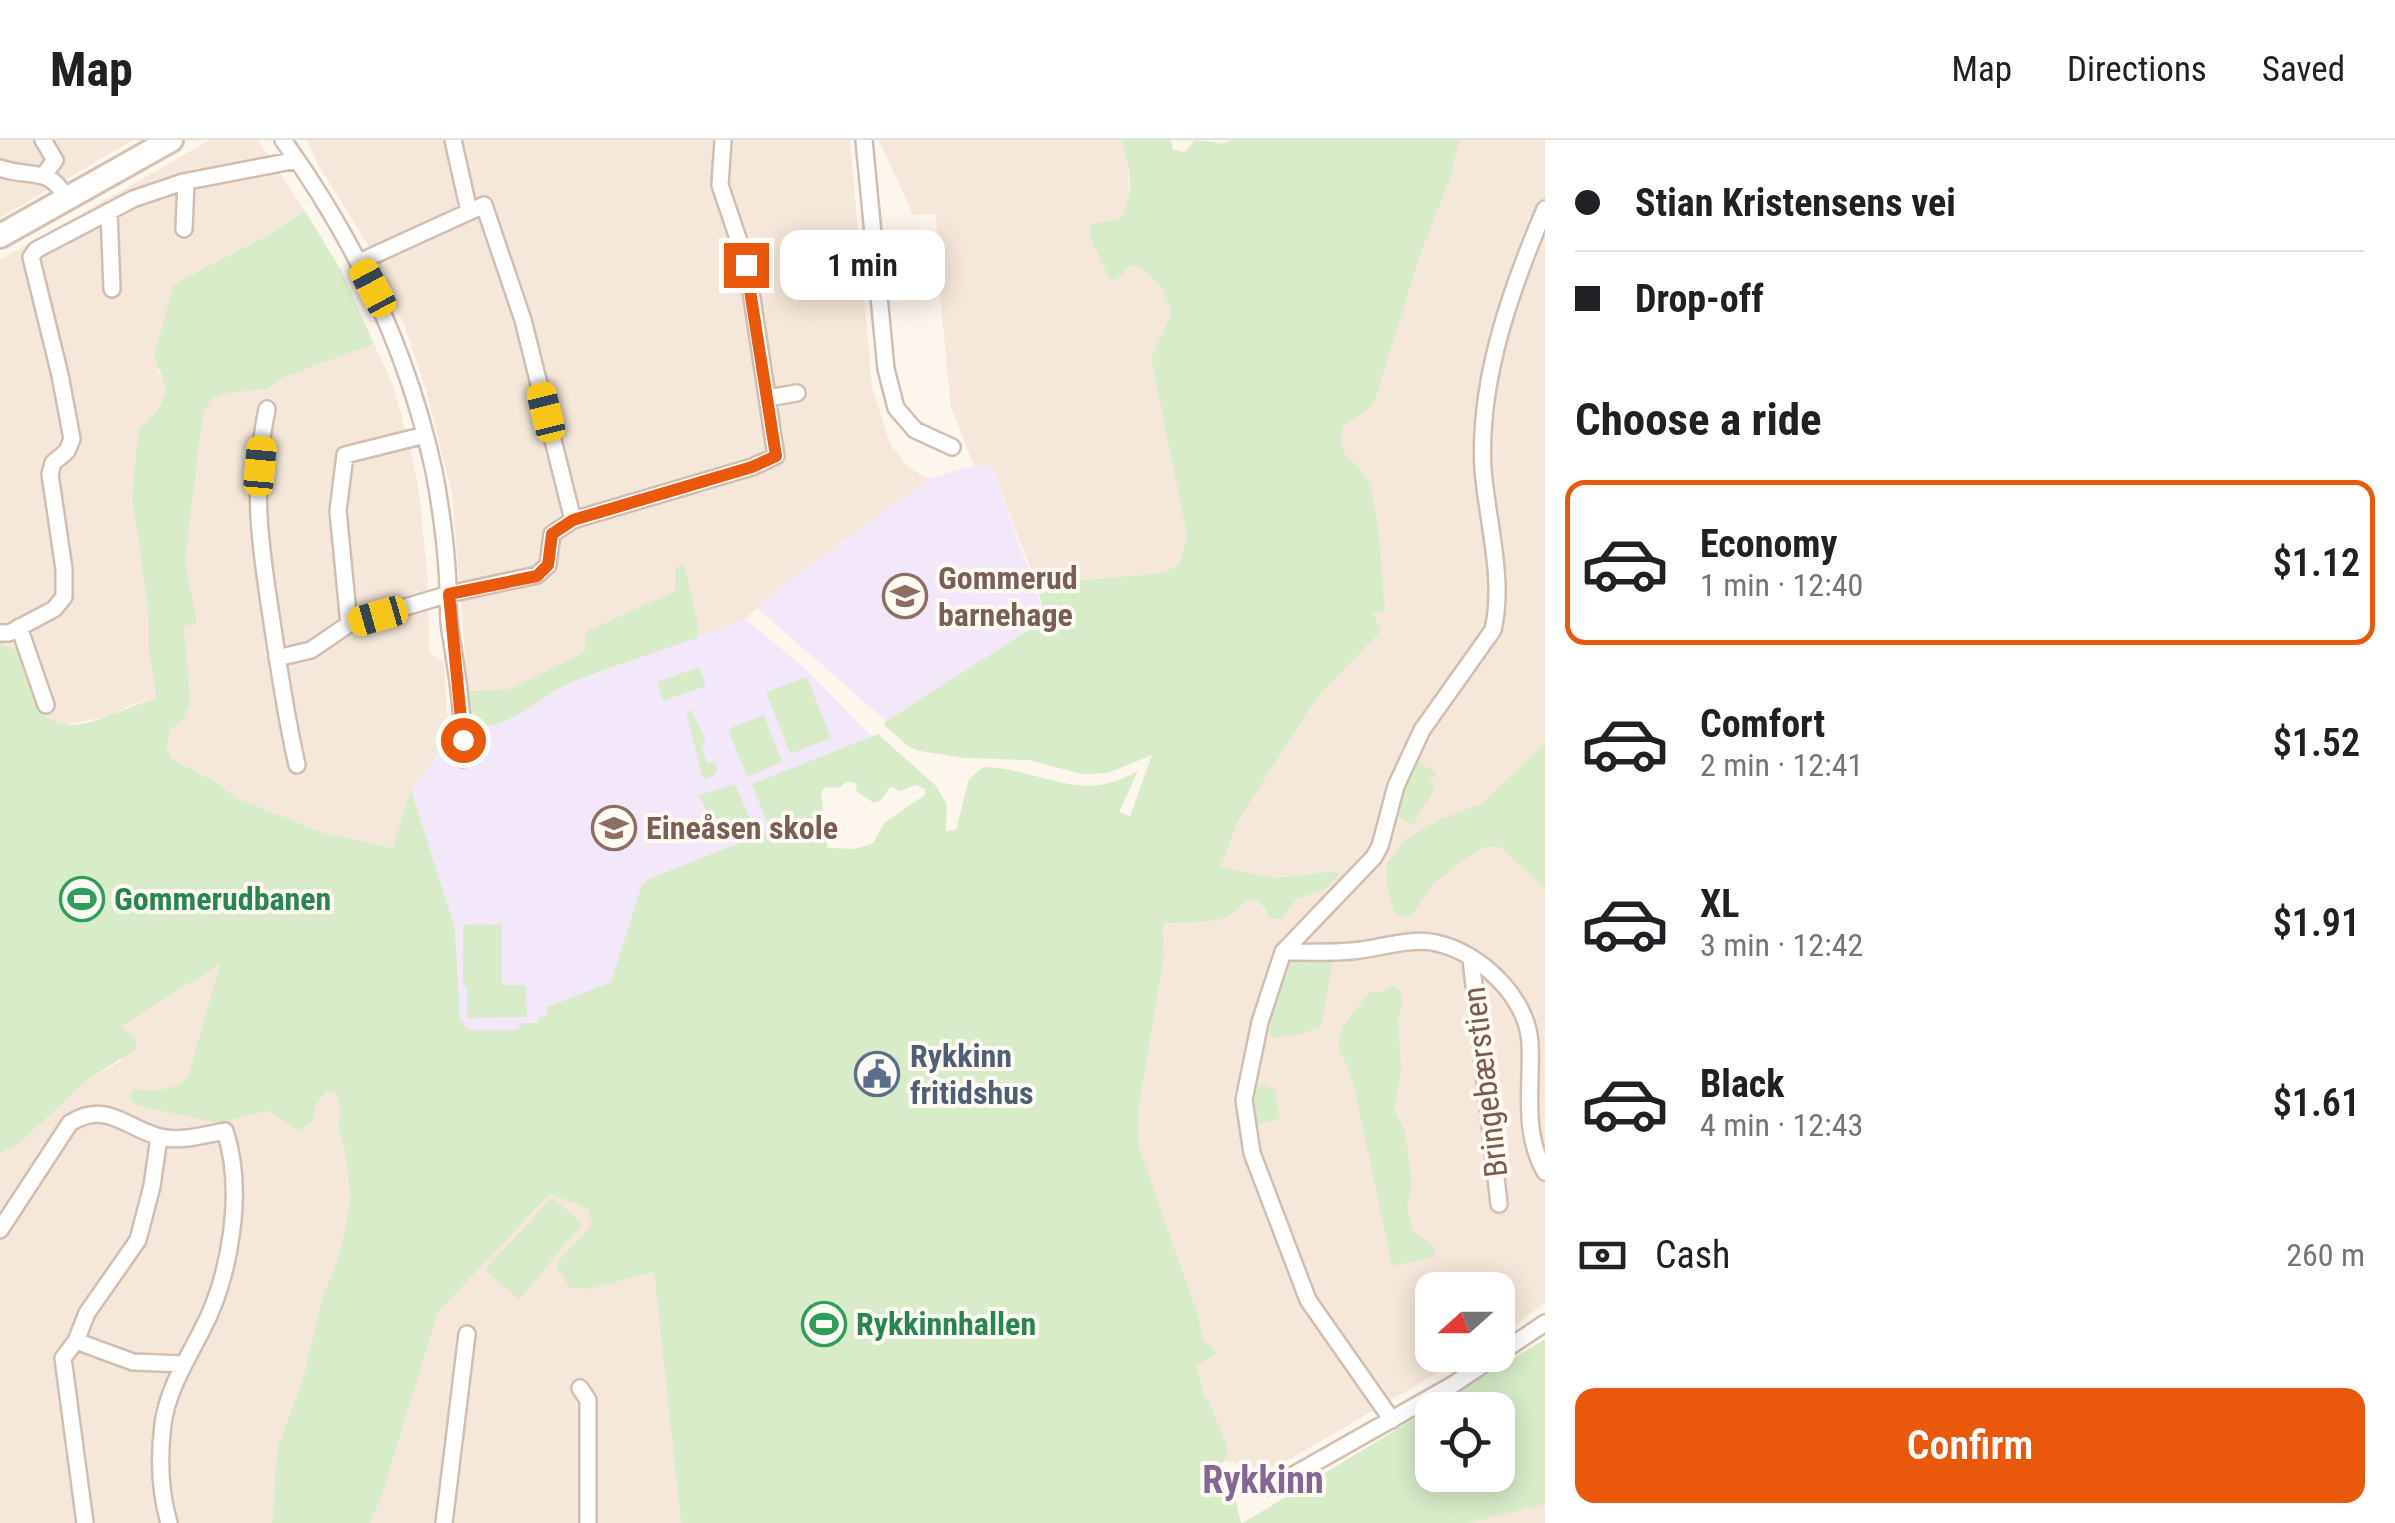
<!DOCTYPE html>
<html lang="en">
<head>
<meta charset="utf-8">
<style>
	:root { --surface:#fff; --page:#f2f2f2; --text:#202124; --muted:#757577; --line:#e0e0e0; --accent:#ea580c }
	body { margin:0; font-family:"Roboto Condensed",sans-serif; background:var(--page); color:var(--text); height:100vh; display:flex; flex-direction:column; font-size:38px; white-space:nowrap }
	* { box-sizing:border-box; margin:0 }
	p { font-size:32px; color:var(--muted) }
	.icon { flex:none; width:55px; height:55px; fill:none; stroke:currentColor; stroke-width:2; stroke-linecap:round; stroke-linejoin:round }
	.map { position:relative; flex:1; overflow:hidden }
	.drawer { display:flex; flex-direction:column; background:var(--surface); width:850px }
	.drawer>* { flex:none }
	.guide { display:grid; align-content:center; height:220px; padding:0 30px; background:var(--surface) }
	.needle { width:65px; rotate:249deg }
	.buttons { position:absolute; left:1415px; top:1132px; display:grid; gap:20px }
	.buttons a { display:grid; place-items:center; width:100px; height:100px; border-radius:20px; background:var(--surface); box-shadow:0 5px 25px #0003; font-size:50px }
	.end { position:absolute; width:45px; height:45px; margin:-22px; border:12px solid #ea580c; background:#fff; box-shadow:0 0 0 5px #fff }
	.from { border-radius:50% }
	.bubble { position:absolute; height:70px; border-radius:20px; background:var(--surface); box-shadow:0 5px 25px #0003; font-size:32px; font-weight:600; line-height:70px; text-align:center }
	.car { position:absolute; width:30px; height:60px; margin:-30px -15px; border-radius:12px; box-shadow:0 0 8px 2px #0007; background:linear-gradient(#f5c518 24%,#345 0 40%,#f5c518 0 76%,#345 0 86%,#f5c518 0) }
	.guide b { display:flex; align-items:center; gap:35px; height:95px; font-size:38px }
	.guide b+b { border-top:2px solid var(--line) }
	.guide i { width:25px; height:25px; background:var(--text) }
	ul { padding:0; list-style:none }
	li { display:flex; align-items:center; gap:30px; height:165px; margin:0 20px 15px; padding:0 10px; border:5px solid transparent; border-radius:20px }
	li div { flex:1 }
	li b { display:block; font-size:38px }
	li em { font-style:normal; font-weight:600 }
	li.active { border-color:var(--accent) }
	li>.icon { width:90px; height:90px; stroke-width:1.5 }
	h2 { padding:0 30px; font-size:45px; line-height:120px }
	.pay { display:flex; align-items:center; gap:25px; height:110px; padding:0 30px; font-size:38px }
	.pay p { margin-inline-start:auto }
	.button { display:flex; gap:20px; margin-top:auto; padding:20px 30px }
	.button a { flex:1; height:115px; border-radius:20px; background:var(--accent); color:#fff; font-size:40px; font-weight:600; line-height:115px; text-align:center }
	header { display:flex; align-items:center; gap:60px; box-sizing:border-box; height:140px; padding:0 50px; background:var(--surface); border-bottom:2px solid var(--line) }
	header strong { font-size:48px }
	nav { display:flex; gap:55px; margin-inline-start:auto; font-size:35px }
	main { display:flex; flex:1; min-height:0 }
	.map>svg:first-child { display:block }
	.residential { fill:#f5e8da }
	.education { fill:#f3e8fa }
	.green { fill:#d8ecc9; fill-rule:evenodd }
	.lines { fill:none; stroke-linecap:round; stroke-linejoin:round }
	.street-casing { stroke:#d1beb0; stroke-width:20 }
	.secondary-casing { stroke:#d6c0b0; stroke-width:28 }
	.street { stroke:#fff; stroke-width:15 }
	.secondary { stroke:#fff; stroke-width:22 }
	.route { stroke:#ea580c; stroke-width:12 }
	.labels { text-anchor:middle; stroke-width:8; stroke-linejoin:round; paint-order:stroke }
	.education-label { font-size:32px; font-weight:bold; fill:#785e54; stroke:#fffaf3; text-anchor:start }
	.leisure-label { font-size:32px; font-weight:bold; fill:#27864d; stroke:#fffaf3; text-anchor:start }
	.service-label { font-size:32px; font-weight:bold; fill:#4e5e75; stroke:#fffaf3; text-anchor:start }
	.street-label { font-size:32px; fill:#7a5c4d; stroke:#fffaf3 }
	.quarter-label { font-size:38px; font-weight:bold; fill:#846695; stroke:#fffaf3 }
</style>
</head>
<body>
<header>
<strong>Map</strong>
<nav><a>Map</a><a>Directions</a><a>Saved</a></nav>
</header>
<main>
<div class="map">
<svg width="1545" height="1383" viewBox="0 0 1545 1383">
	<rect width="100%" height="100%" fill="#fdf6ec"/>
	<!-- residential -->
	<path class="residential" d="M0 0H133L0 78Z
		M210 0H258L305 71 264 97 174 144 157 231 164 240 167 251 158 270 138 291 132 356 149 476V511L156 559 133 564 109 576 65 585 41 575 33 548 8 504 0 501V120Z
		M307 0H850L872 247 890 304 909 328 929 339 791 439 745 479 697 498V479L684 425 675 429V451L586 492V512L509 549 468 551 452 354 426 250 404 185 368 105 319 26Z
		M879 0H1121L1128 20 1129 65 1120 79 1090 84 1089 95 1097 110 1140 126 1164 150 1171 175 1151 218 1187 396 1179 424 1165 433 1036 444 991 324 974 326 951 267 939 145 936 74 913 75Z
		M1459 0H1545V1163L1498 1197V1150H1432V1215H1468L1280 1325 1259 1329 1223 1320 1226 1303 1208 1259 1204 1256 1197 1224 1216 1215 1202 1201 1198 1191 1199 1178 1138 1004 1139 965 1164 815 1163 784 1185 781 1201 783 1229 775 1249 758 1259 762 1265 773 1289 770 1297 759 1323 750 1335 731 1276 738 1221 727 1237 683 1316 559 1381 491 1373 471 1341 305 1343 286 1376 257 1419 118 1451 36Z
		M374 204 393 245 411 311 419 353 428 441 429 512 444 523 448 585 449 600 411 650 394 708 324 693 235 658 214 641 172 619 166 608 169 590 184 578 191 564 184 485 196 483 185 422 203 274 211 260 221 254 265 249 282 238Z
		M222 823 188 937 178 946 161 952 134 950 129 958 139 966 218 983 267 971 299 990 312 982 316 965 329 951 336 953 341 971 338 988 344 1006 351 1059 339 1116 323 1156 302 1242 277 1309 272 1383H0V1014L22 1001 86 941 121 921 120 888Z
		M550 1054 588 1069 592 1085 582 1101 567 1111 570 1148 590 1149 654 1132 681 1383H370L381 1358 438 1172Z
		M1545 1364V1383H1469Z"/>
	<!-- education -->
	<path class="education" d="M991 324 1046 479 886 581 757 468 791 439 929 339 964 328Z
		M745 479 806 529 872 597 794 628 816 685 770 692 648 739 641 747 611 842 548 867 547 876 518 890H469L460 879 455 788 411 650 449 600 448 585 505 581 568 544Z"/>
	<!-- green -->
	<path class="green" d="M1121 0H1171L1173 10 1184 12 1195 0 1224 3 1233 0H1459L1451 36 1419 118 1376 257 1367 270 1343 286C1339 322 1347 310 1364 334 1380 358 1382 439 1385 470L1373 472 1381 491 1316 559 1237 683 1221 727 1276 738 1335 731 1339 735 1323 750 1297 759 1281 779H1271L1259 762 1249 758C1243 763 1236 772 1230 775 1210 786 1184 780 1163 784L1164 815 1139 965 1138 1004 1199 1178 1202 1201 1210 1205 1217 1214 1197 1225 1204 1256 1208 1259 1226 1303 1228 1314 1214 1335 1232 1344 1241 1383H681L654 1132 590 1149 570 1148 556 1126C564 1109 582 1101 592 1084L588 1069 550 1054 438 1172 381 1358 370 1383H272L277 1309 302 1242 323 1156 339 1116 351 1059 344 1006 338 988 341 971 336 953 328 951 316 965 312 982 299 991 267 971 218 983 138 966 129 957 134 950C156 950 170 953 188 937L220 824 121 887 135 897 136 909 86 941 22 1001 0 1014V501L21 514 41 575C49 577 56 582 63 584 87 590 130 564 156 559L149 511V476L132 356 138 291 158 270 167 251 154 216 174 144 264 97 305 71 341 130 374 204 282 238 266 249 221 254 211 260 203 274 185 422 197 483 184 486 191 564 184 578 170 590 166 608 172 619 214 641 236 658 324 693 393 708 411 650 455 788 460 879 469 890H517L523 883H536L539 877 547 876V867L611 842 641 747 648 739 770 691 752 644 878 594 936 646 947 665 946 691 956 690 969 639 983 627C1022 627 1062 650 1100 645 1114 643 1126 637 1138 631L1119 672 1130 676 1152 615 1108 633 1082 634 1028 620 964 618 920 611 909 607 884 585 886 581 1046 479 1036 444 1164 433 1179 424 1187 396 1151 218 1171 174 1164 150 1140 126 1131 125 1115 141 1109 137 1089 95 1090 84 1120 79C1136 55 1130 26 1121 0ZM846 642 855 643 857 652 874 663 880 661 890 647 901 651 915 645 925 649V655L885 682 873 703 856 709 828 708 820 678 823 671 821 652 826 647 839 648Z
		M684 424 697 479V498C656 512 614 526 573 542 539 556 508 592 468 587V551L509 549 585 512V492L675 451V428Z
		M699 527 706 546 663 561 657 542Z
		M807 537 831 598 790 614 766 552Z
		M691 570 706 601 701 604 707 623 715 621 717 629 713 636 703 639 686 572Z
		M764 575 782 622 747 637 728 589Z
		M1545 602V750L1501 707H1483L1467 717 1429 748 1413 775 1403 777 1394 772 1386 741 1388 722 1404 700 1441 679 1483 663Z
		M1414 619 1437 633 1429 644 1435 648 1413 685 1398 677Z
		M735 644 750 679 715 691 699 655Z
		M502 784V845H526L527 877 467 878V846H463V785Z
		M1291 818 1333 821 1321 887 1298 895 1272 898 1265 886 1282 832Z
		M1394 846 1401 851 1402 865 1398 878 1401 932 1394 969 1405 991 1412 1041 1407 1069 1413 1092 1433 1105 1435 1112 1433 1117 1392 1126 1353 941 1338 905 1343 887 1369 852 1379 853Z
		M1266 944 1275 950 1280 979 1252 986 1253 947Z
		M552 1057 582 1084 519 1160 485 1130Z
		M1545 1199V1364L1469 1383H1243ZM1498 1270V1335H1432V1270Z"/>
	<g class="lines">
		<defs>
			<path id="street" d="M43 0 55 20 44 35
				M283 0C355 100 408 211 434 331 440 363 445 397 447 429 449 449 447 471 450 490 457 533 464 576 463 619
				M453 0 469 71
				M864 0 886 229 896 268 915 290 952 307
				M0 28C30 39 49 25 66 58
				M109 71 112 149
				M184 89 186 42
				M768 258 797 253
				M267 269C251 346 260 406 272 482 279 530 286 577 297 625
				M573 380 752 327 776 316 747 125 720 45 723 0
				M349 484 338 371 345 315 425 295
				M19 487 46 565
				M0 493H9L54 469 64 457V429L50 334 53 323 67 311 72 299 60 235 31 117 36 110 133 59 183 42 297 20
				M277 518 311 510 349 484 449 454 537 435 548 425 552 394 573 380 523 180 484 65 359 122
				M1283 812C1306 812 1329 813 1352 811 1378 809 1410 797 1436 803 1480 812 1528 858 1530 904 1532 948 1522 992 1545 1032
				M1471 819 1499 1064
				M0 1090 70 983C106 960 126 988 160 997 180 1002 205 995 225 991 245 1051 230 1138 201 1192 186 1221 167 1252 163 1284 159 1316 160 1352 169 1383
				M76 1201 133 1222 183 1224
				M580 1248 588 1260V1383
				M1392 1280 1308 1160 1252 1013 1244 960 1260 882 1283 812 1374 717 1380 706 1396 646 1422 590 1493 490C1505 439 1487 381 1483 329 1478 240 1511 149 1545 69
				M1250 1346 1268 1347 1288 1338 1454 1244 1545 1183
				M85 1383 63 1218 76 1201 87 1173 138 1100 152 1046 159 997
				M444 1383 467 1194"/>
			<path id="secondary" d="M0 96 171 0"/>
		</defs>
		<!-- street casing -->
		<use href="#street" class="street-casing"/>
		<!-- secondary casing -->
		<use href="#secondary" class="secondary-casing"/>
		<!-- street -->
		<use href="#street" class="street"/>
		<!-- secondary -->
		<use href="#secondary" class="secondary"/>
	</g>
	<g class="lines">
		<!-- route -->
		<path class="route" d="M463 600 449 454 537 436 548 425 552 394 573 380 752 327 776 316 746 125"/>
	</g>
	<!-- icons -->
	<defs>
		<symbol id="school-ring" viewBox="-11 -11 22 22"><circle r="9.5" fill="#fffaf3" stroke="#8d6e63" stroke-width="1.5"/><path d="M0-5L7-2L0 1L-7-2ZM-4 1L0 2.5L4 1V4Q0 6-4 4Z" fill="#8d6e63"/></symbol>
		<symbol id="stadium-ring" viewBox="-11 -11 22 22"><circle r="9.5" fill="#fffaf3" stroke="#2e9e5b" stroke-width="1.5"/><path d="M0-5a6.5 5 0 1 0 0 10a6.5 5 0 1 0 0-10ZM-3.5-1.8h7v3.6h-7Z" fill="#2e9e5b"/></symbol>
		<symbol id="civic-ring" viewBox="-11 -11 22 22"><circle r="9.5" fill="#fffaf3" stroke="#5c6f8a" stroke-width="1.5"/><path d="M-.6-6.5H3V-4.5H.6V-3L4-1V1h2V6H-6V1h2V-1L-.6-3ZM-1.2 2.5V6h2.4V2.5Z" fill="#5c6f8a"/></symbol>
	</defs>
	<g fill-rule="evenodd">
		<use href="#school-ring" x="880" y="431" width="50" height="50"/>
		<use href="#school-ring" x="589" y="663" width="50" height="50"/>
		<use href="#stadium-ring" x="57" y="734" width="50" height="50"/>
		<use href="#civic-ring" x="852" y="909" width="50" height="50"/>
		<use href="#stadium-ring" x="799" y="1159" width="50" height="50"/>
	</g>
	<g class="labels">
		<!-- education labels -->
		<g class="education-label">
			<text x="938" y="449">Gommerud<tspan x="938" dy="37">barnehage</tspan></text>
			<text x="646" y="699">Eineåsen skole</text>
		</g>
		<!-- leisure labels -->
		<g class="leisure-label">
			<text x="114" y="770">Gommerudbanen</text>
			<text x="856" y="1195">Rykkinnhallen</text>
		</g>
		<!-- service labels -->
		<g class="service-label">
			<text x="910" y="927">Rykkinn<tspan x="910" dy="37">fritidshus</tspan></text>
		</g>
		<!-- street labels -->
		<g class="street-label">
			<text transform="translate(1485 942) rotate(-97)" y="11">Bringebærstien</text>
		</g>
		<!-- quarter labels -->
		<g class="quarter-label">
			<text x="1263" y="1353">Rykkinn</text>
		</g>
	</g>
</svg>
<div class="buttons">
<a><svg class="needle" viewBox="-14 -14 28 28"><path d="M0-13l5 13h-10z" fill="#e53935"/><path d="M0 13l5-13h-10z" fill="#757577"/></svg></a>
<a><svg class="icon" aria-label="locate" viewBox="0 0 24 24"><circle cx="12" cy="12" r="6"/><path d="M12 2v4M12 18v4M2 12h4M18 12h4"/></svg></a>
</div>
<i class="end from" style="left:463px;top:600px"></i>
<i class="end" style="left:746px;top:125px"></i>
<div class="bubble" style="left:780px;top:90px;width:165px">1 min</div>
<i class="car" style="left:373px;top:148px;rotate:332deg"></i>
<i class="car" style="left:546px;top:272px;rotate:346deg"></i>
<i class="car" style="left:260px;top:326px;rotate:5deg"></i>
<i class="car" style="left:378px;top:476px;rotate:254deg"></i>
</div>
<section class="drawer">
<div class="guide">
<b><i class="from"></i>Stian Kristensens vei</b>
<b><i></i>Drop-off</b>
</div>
<h2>Choose a ride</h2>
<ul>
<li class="active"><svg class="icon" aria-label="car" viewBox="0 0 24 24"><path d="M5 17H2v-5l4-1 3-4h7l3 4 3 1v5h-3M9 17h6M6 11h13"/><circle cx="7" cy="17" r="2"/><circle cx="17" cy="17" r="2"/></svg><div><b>Economy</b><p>1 min · 12:40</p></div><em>$1.12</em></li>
<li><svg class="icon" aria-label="car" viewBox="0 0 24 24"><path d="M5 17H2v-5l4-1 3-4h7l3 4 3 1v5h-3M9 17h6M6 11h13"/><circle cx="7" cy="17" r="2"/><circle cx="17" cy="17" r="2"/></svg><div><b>Comfort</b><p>2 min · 12:41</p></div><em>$1.52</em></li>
<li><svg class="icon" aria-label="car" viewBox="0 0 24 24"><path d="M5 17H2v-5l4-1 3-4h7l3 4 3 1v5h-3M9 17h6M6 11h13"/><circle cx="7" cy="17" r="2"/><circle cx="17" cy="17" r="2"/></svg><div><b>XL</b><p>3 min · 12:42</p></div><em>$1.91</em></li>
<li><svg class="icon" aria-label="car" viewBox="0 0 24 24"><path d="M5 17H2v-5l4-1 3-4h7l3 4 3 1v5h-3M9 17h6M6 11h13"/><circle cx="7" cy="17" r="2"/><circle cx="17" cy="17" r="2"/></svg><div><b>Black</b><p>4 min · 12:43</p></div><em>$1.61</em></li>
</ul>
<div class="pay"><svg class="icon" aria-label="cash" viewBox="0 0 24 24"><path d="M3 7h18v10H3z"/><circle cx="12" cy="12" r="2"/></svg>Cash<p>260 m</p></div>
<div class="button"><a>Confirm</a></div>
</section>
</main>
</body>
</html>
